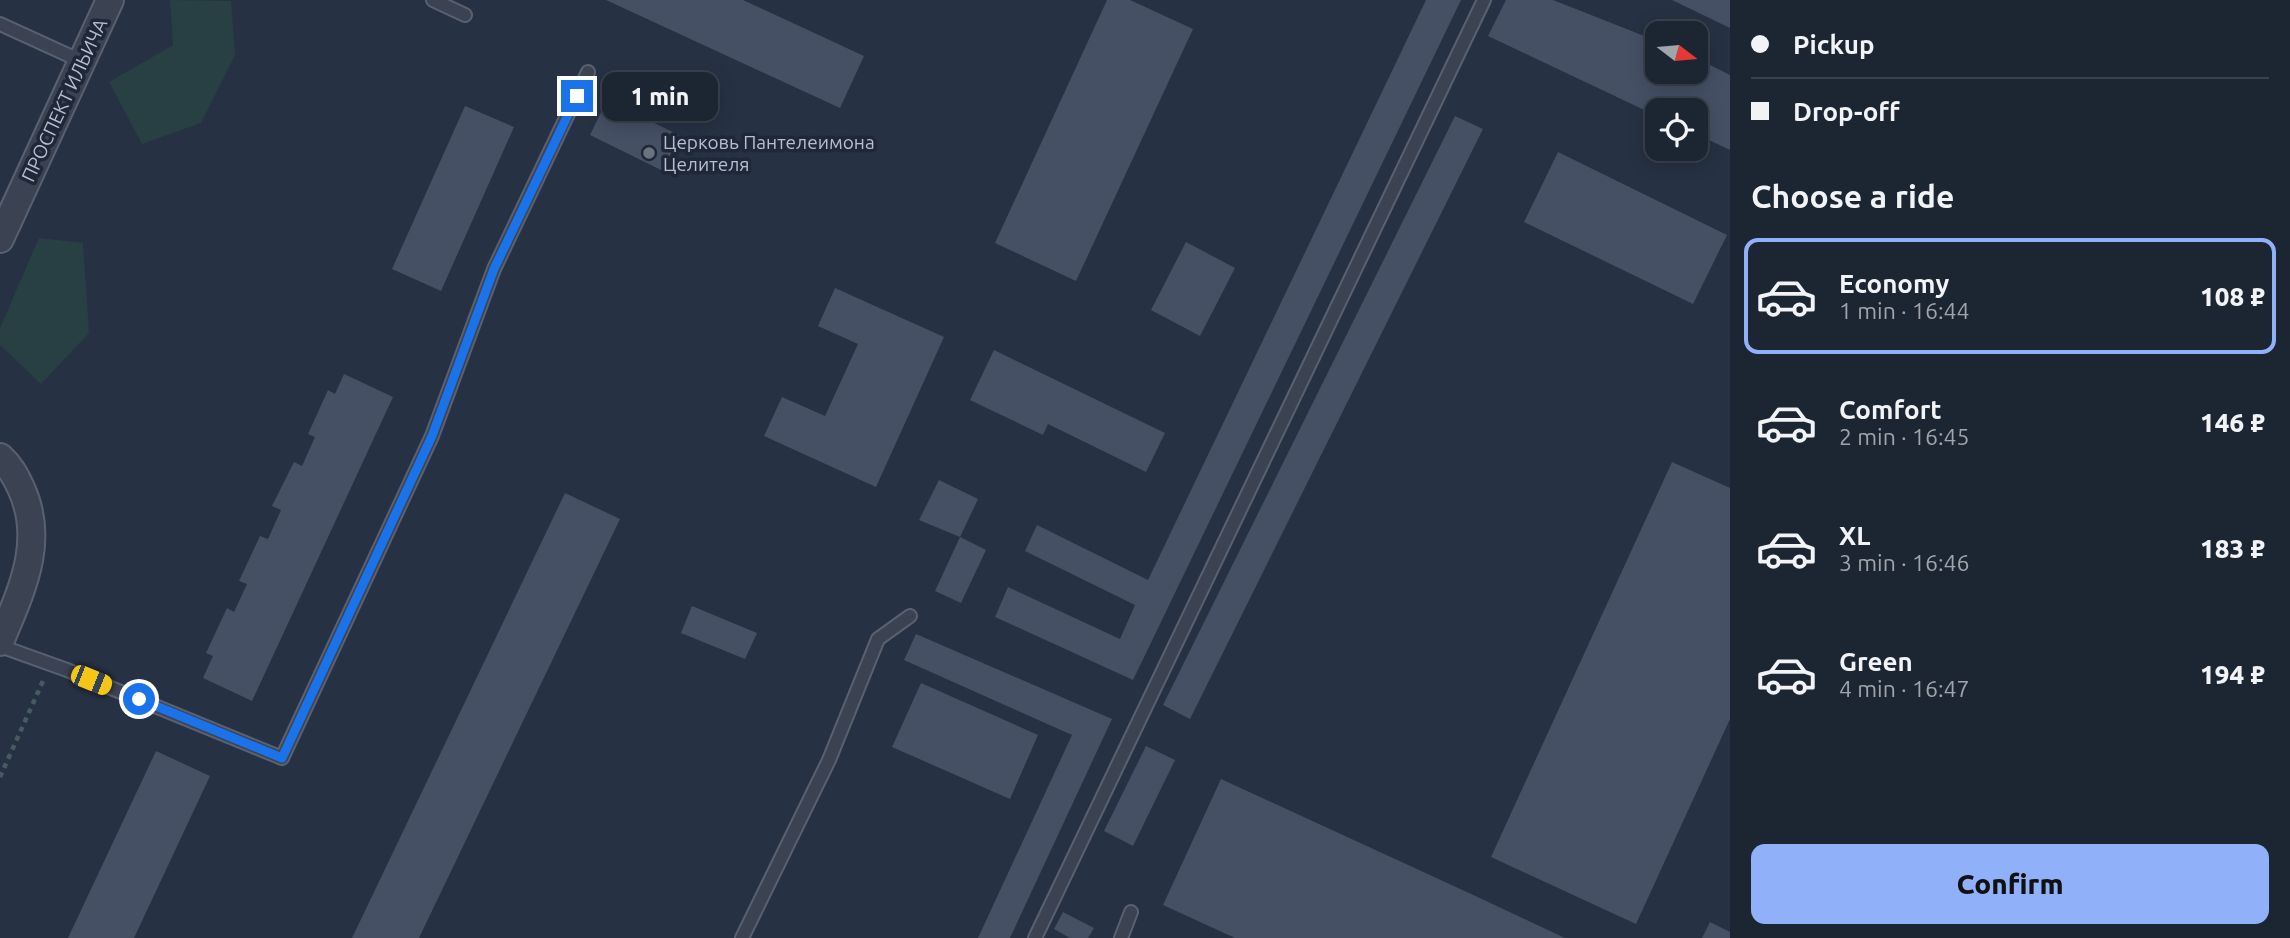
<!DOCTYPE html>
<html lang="en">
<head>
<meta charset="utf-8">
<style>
	:root { --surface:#1c2532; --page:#29313e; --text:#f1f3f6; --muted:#a0a5ac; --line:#3a424d; --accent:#90b1fa }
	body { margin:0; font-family:Ubuntu,sans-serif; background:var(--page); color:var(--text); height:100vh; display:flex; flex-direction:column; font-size:26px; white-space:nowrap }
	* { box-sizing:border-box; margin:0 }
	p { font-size:23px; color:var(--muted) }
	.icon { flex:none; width:38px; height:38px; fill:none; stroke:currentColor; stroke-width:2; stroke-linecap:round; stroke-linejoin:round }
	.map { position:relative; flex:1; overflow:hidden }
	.drawer { display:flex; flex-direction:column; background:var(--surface); width:560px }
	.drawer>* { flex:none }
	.banner { display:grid; align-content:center; height:154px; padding:0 21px; background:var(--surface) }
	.needle { width:46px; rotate:106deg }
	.fabs { position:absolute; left:1645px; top:21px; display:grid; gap:14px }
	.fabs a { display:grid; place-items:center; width:63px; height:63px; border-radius:14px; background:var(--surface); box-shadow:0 4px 18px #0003,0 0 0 2px var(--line); font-size:35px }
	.end { position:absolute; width:32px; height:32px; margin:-16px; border:9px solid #1a73e8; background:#fff; box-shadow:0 0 0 4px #fff }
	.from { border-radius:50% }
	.bubble { position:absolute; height:49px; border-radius:14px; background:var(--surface); box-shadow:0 4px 18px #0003,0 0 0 2px var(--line); font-size:23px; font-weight:800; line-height:49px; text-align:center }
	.car { position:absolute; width:21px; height:42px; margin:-21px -10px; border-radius:9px; box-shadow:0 0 5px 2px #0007; background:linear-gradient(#f5c518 24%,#345 0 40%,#f5c518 0 76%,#345 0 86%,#f5c518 0) }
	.banner b { display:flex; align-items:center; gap:24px; height:66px; font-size:26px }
	.banner b+b { border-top:2px solid var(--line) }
	.banner i { width:18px; height:18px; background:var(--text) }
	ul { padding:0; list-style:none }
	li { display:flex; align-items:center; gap:21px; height:116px; margin:0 14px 10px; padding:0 7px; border:4px solid transparent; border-radius:14px }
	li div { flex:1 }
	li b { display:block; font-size:26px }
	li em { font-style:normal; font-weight:800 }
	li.current { border-color:var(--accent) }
	li>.icon { width:63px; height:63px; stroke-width:1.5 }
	h2 { padding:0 21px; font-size:32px; line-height:84px }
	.cta { display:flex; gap:14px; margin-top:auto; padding:14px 21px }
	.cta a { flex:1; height:80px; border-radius:14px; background:var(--accent); color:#111; font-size:28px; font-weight:800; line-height:80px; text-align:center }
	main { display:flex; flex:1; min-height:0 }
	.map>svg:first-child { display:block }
	.green { fill:#283f44 }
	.building { fill:#455065 }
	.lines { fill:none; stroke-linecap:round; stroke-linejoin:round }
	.lane-casing { stroke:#596170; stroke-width:16 }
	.street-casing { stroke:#596170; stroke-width:30 }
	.path { stroke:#475c61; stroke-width:4.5; stroke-dasharray:5 5; stroke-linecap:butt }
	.lane { stroke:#3b4353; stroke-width:12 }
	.street { stroke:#3b4353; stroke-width:26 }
	.route { stroke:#1a73e8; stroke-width:9 }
	.worship-dot { fill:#6b7280; stroke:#1f2838; stroke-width:2.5 }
	.labels { text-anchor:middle; stroke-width:7; stroke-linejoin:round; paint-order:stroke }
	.street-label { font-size:19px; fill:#b8becd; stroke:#1f2838 }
	.poi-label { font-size:19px; fill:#b8becd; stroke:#1f2838; text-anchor:start }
</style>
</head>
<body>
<main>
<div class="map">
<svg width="1730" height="938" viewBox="0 0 1730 938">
	<rect width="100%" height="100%" fill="#263143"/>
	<!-- green -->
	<path class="green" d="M170 0 231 1 235 55 201 123 142 144 109 82 173 45Z
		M39 238 83 243 89 333 41 384 0 345V328Z"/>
	<!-- building -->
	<path class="building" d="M606 0H743L864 56 840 108Z
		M1107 0H1130L1193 29 1076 281 995 243Z
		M1426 0H1461L1133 680 995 617 1008 587 1120 639 1135 605 1025 551 1037 525 1148 580Z
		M1506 0H1553L1657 41V72H1696V58L1730 75V150L1696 134V110H1657V116L1488 36Z
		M1672 0H1730V28Z
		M607 100 679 135 663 171 590 135Z
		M465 106 514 127 441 291 392 269Z
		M1455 116 1483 129 1190 719 1163 705Z
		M1558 152 1727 235 1693 304 1524 222Z
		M1186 242 1235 268 1200 336 1151 310Z
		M835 288 944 337 876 487 764 436 782 397 825 416 858 344 818 326Z
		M994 350 1165 433 1146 472 1048 424 1043 435 970 400Z
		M344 374 393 397 252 701 203 678 213 656 206 653 227 608 234 612 247 584 239 581 260 536 268 539 281 510 272 506 294 462 302 466 315 437 308 434 328 390 335 394Z
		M1672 462 1730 488V719L1636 924 1491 857Z
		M939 480 978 499 960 537 919 520Z
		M565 493 620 519 419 938H352Z
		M960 537 986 550 961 603 935 591Z
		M692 606 757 633 745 659 681 633Z
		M916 634 1112 719 1010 938H978L1072 735 904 660Z
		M921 683 1038 735 1010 799 892 747Z
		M1146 746 1175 760 1133 846 1104 831Z
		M156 751 210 776 134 938H68Z
		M1221 779 1469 893 1565 938H1235L1163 905Z
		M1063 912 1094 928 1088 938H1070L1054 929Z
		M1710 922 1730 932V938H1702Z"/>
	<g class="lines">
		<defs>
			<path id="lane" d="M433 0 465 15
				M0 24 81 61
				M0 646 67 670 282 758 432 436 494 269 588 72
				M742 938 829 760 878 639 910 616
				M1035 938 1484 0
				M1121 938 1131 912"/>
			<path id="street" d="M0 239 110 0
				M0 457C10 466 15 475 21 488 46 542 21 591 0 642"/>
		</defs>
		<!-- lane casing -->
		<use href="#lane" class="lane-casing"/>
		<!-- street casing -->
		<use href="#street" class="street-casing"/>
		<!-- path -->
		<path class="path" d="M0 777 43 681"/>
		<!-- lane -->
		<use href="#lane" class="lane"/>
		<!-- street -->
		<use href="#street" class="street"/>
	</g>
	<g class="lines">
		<!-- route -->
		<path class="route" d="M139 699 282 758 432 436 494 269 577 96"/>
	</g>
	<!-- markers -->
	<circle class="worship-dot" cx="649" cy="153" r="7"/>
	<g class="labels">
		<!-- street labels -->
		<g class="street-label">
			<text transform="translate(64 100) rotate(-65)" y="7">ПРОСПЕКТ ИЛЬИЧА</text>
		</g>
		<!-- poi labels -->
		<g class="poi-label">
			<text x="663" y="149">Церковь Пантелеимона<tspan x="663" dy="22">Целителя</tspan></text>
		</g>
	</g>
</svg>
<div class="fabs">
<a><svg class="needle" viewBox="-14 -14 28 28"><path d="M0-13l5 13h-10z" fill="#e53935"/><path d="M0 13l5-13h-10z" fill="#a0a5ac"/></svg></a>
<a><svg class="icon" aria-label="locate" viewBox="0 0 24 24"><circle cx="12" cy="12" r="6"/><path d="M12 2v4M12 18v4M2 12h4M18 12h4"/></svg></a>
</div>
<i class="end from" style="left:139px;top:699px"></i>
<i class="end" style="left:577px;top:96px"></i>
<div class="bubble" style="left:602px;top:72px;width:116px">1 min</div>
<i class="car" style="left:91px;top:680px;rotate:112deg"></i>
</div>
<section class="drawer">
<div class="banner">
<b><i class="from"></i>Pickup</b>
<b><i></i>Drop-off</b>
</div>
<h2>Choose a ride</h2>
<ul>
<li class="current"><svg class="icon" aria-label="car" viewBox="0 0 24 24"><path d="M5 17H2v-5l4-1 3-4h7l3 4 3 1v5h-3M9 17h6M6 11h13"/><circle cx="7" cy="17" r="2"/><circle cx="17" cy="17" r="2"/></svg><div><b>Economy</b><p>1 min · 16:44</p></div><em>108 ₽</em></li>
<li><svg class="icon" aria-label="car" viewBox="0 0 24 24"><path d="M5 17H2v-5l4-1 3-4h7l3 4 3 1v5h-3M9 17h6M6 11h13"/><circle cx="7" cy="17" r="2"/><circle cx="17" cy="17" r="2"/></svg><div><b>Comfort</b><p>2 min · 16:45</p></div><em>146 ₽</em></li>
<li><svg class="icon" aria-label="car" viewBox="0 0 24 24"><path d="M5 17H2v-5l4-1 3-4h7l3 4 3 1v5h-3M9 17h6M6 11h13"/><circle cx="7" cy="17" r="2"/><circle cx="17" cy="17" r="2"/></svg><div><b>XL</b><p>3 min · 16:46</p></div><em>183 ₽</em></li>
<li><svg class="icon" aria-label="car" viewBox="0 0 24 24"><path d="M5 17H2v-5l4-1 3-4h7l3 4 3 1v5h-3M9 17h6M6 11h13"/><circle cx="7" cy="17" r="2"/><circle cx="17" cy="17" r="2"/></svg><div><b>Green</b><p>4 min · 16:47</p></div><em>194 ₽</em></li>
</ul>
<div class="cta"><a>Confirm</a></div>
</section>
</main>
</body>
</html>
